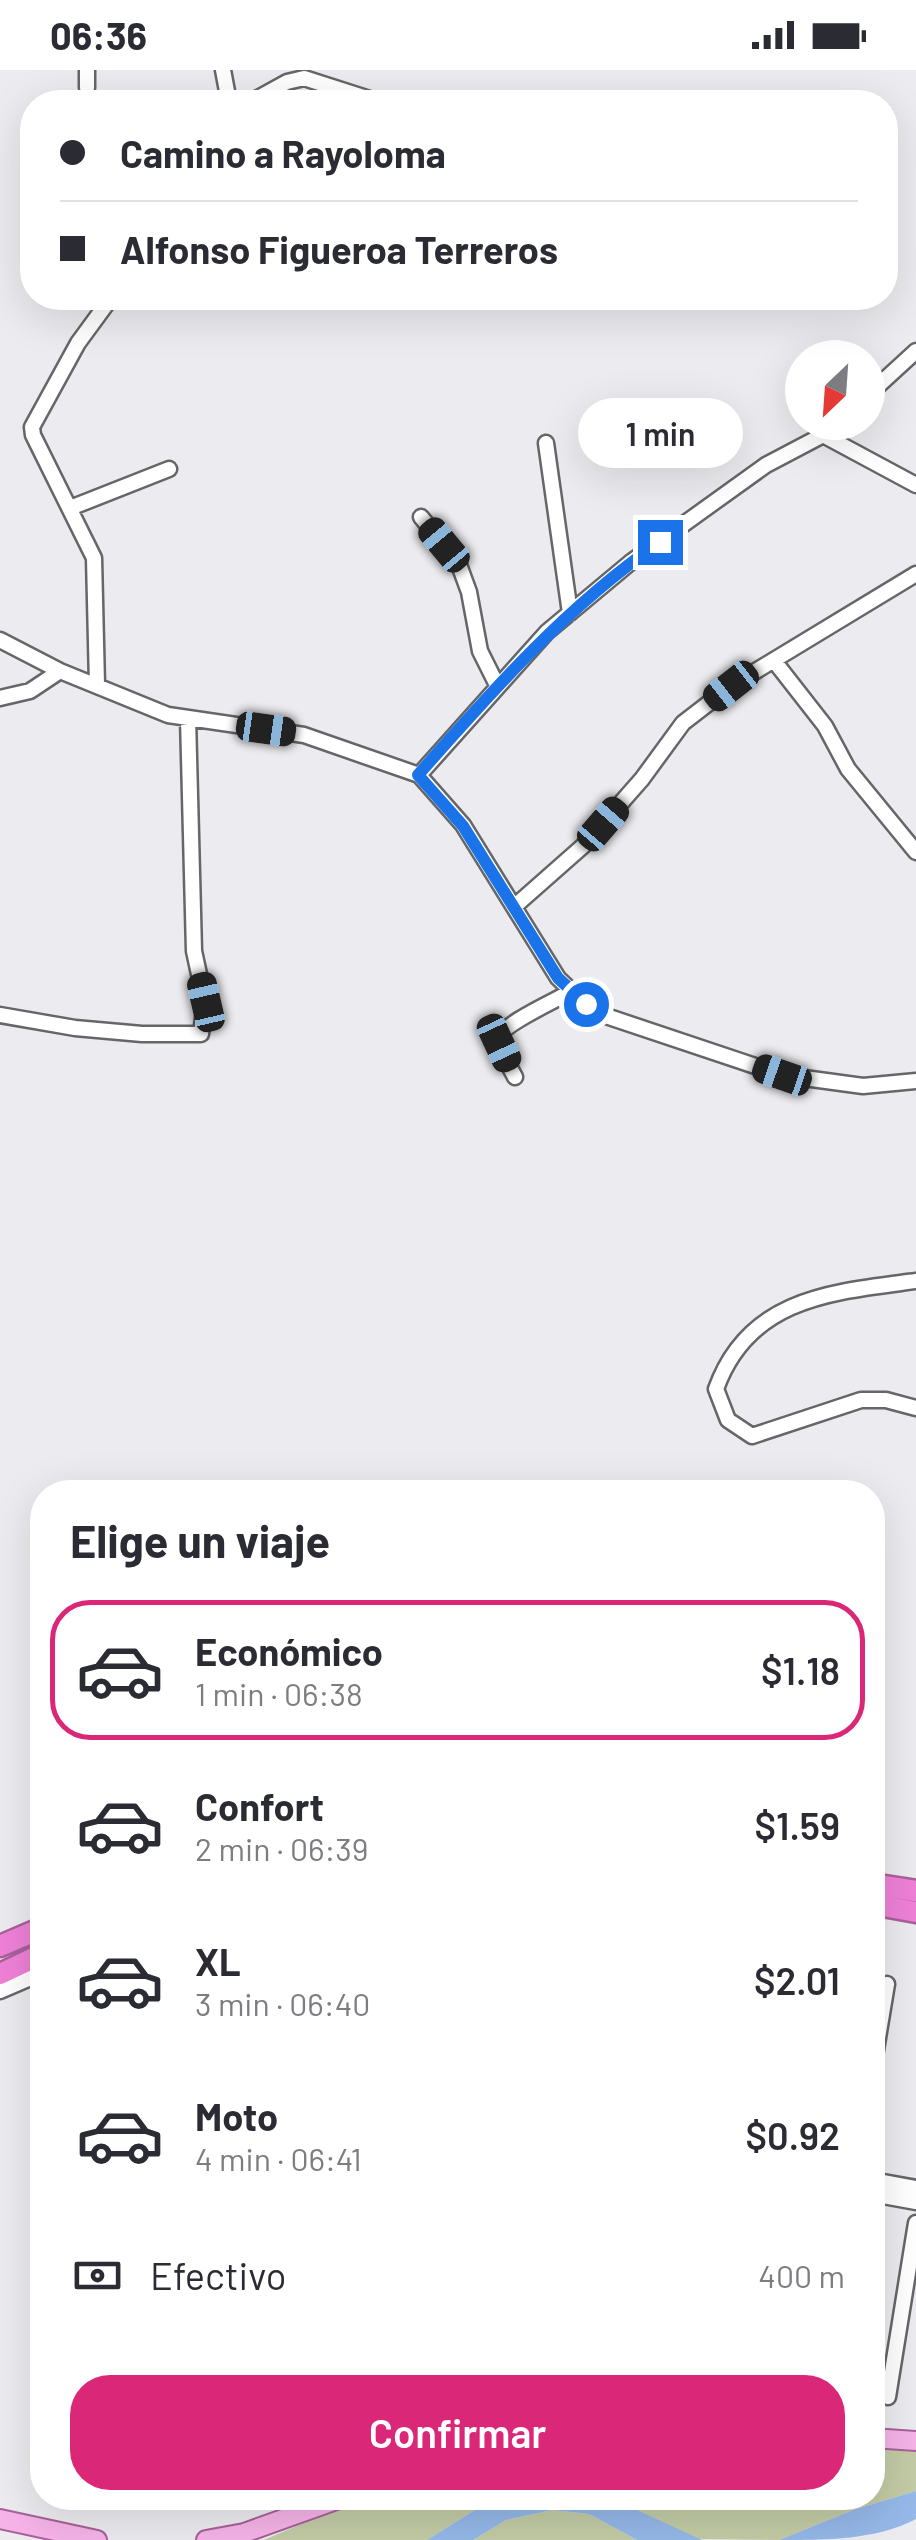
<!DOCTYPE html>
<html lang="es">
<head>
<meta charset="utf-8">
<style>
	:root { --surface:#fff; --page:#f7f7f7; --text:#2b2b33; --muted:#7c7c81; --line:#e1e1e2; --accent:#db2777 }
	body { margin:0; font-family:Barlow,sans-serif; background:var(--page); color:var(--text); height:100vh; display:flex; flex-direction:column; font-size:38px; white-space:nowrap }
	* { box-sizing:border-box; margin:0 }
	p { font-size:32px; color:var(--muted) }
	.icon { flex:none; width:55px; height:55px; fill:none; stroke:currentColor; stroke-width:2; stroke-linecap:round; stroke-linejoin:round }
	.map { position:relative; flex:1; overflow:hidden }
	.side { position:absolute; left:30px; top:1410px; width:855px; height:1030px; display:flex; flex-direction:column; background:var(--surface); border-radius:40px; box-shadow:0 10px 40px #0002 }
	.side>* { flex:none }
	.hud { position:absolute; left:20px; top:20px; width:878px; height:220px; border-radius:40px; box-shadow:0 10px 40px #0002; display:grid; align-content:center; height:220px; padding:0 40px; background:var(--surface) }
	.needle { width:65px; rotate:205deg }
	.fabs { position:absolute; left:785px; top:270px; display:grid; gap:20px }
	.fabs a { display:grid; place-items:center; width:100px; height:100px; border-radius:50%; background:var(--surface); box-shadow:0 10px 40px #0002; font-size:50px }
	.end { position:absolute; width:45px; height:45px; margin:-22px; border:12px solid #1a73e8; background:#fff; box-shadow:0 0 0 5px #fff }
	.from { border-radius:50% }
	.bubble { position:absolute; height:70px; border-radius:35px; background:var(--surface); box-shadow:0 10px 40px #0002; font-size:32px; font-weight:600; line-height:70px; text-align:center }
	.car { position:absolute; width:30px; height:60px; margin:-30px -15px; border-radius:12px; box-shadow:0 0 8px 2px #0007; background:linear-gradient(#222 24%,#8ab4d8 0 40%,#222 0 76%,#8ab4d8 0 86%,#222 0) }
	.hud b { display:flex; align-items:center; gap:35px; height:95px; font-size:38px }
	.hud b+b { border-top:2px solid var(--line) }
	.hud i { width:25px; height:25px; background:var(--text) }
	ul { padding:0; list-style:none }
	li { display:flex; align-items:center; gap:30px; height:140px; margin:0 20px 15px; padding:0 20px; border:5px solid transparent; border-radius:40px }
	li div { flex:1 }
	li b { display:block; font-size:38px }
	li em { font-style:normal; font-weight:600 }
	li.selected { border-color:var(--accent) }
	li>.icon { width:90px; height:90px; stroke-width:1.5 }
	h2 { padding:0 40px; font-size:45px; line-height:120px }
	.pay { display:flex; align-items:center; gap:25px; height:110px; padding:0 40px; font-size:38px }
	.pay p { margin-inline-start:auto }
	.action { display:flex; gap:20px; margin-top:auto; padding:20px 40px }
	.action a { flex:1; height:115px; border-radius:40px; background:var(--accent); color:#fff; font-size:40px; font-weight:600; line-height:115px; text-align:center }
	.status { display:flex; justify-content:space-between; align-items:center; height:70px; padding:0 50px; background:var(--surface); direction:ltr }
	.status svg { height:28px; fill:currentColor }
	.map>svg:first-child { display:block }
	.green { fill:#c2cba5 }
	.water { fill:#95b8e8 }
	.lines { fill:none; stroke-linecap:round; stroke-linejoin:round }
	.minor-casing { stroke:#666668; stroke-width:19 }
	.major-casing { stroke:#a86099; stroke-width:22 }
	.highway-casing { stroke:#a86099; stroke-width:25 }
	.minor { stroke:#fff; stroke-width:14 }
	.major { stroke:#f5b3e7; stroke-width:18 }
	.highway { stroke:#ef81d7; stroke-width:20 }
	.route { stroke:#1a73e8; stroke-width:12 }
</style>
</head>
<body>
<div class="status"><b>06:36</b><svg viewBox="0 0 49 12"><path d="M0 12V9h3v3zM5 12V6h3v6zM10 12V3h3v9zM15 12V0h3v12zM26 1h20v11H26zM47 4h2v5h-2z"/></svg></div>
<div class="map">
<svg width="916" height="2470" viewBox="0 0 916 2470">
	<rect width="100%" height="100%" fill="#ecebef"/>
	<!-- green -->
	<path class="green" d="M873 2378 916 2382V2421L853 2440 779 2470 694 2469 611 2428H872Z
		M362 2428H494L427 2470H264Z
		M552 2440 589 2444 637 2470H473L506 2450Z"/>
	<!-- water -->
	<path class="water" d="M916 2421V2449C876 2470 826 2470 779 2470L853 2440Z
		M494 2428H611L702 2470H637L589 2444 552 2440 506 2450 473 2470H427Z"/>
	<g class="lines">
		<defs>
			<path id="minor" d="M87 0V18
				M223 0 229 32
				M251 32 287 12 304 8 379 32
				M868 325 916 281
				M823 365 916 415
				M546 373 570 543
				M70 438 169 399
				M421 447 458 492 469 522 480 581 497 615
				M0 570 60 601 168 645 304 665 419 705 463 755 558 908 585 934 603 945 782 1005 863 1016 916 1011
				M775 592 825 656 848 699 916 782
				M97 615 94 488 33 365 32 357 78 273 111 228
				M0 628 30 621 60 601
				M419 705 547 562 631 492 766 395 823 365 837 352
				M515 836 583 776 642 709 683 653 731 616 916 504
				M0 945 75 958 142 964H201L205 932 194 881 188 648
				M515 1007C510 997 500 982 499 970 499 955 555 931 570 922
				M916 1211C833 1222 749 1227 716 1319L728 1350 752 1366 861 1330H886L916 1338
				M0 1921 42 1903
				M872 2004 887 1914
				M872 2110 916 2118
				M872 2124 916 2132
				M888 2327 916 2153"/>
			<path id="major" d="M872 2368 916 2371
				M0 2449 97 2470
				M206 2470 244 2463 342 2428"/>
			<path id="highway" d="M872 1814 916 1821
				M872 1834 916 1842
				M0 1876 42 1858
				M0 1904 42 1884"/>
		</defs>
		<!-- minor casing -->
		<use href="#minor" class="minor-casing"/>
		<!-- major casing -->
		<use href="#major" class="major-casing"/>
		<!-- highway casing -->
		<use href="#highway" class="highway-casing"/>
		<!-- minor -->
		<use href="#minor" class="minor"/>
		<!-- major -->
		<use href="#major" class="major"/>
		<!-- highway -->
		<use href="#highway" class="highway"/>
	</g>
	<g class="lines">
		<!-- route -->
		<path class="route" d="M586 934 558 908 463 756 418 705C493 620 566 537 660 472"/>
	</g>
</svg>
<div class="fabs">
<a><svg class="needle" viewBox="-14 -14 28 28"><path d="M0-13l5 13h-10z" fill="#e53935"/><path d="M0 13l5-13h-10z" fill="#7c7c81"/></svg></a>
</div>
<i class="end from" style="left:586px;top:934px"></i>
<i class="end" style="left:660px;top:472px"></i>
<div class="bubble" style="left:578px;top:328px;width:165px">1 min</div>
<i class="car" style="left:444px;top:475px;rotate:320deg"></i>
<i class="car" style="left:731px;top:616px;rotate:232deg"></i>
<i class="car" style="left:266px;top:659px;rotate:98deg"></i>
<i class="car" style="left:603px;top:754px;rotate:41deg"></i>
<i class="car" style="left:206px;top:932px;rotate:347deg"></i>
<i class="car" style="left:499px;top:973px;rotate:155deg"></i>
<i class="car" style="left:782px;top:1005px;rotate:289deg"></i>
<div class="hud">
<b><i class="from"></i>Camino a Rayoloma</b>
<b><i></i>Alfonso Figueroa Terreros</b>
</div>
<section class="side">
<h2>Elige un viaje</h2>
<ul>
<li class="selected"><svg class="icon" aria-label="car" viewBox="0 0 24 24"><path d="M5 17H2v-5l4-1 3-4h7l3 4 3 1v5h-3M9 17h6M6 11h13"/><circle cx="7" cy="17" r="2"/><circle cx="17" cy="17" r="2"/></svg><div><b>Económico</b><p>1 min · 06:38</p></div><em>$1.18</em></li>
<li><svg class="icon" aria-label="car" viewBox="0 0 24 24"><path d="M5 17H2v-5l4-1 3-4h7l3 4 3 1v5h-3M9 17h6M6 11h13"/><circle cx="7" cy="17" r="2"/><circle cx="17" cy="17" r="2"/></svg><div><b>Confort</b><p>2 min · 06:39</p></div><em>$1.59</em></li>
<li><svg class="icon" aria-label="car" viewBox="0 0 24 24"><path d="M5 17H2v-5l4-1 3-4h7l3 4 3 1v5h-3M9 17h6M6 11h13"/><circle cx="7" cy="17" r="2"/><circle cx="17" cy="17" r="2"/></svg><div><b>XL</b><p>3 min · 06:40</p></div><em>$2.01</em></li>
<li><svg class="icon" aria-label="car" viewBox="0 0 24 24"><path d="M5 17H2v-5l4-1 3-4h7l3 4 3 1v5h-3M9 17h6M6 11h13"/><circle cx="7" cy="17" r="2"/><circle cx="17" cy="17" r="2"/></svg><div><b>Moto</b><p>4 min · 06:41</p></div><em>$0.92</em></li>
</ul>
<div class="pay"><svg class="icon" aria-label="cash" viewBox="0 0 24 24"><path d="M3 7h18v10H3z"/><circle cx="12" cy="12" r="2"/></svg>Efectivo<p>400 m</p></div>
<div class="action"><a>Confirmar</a></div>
</section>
</div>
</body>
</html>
